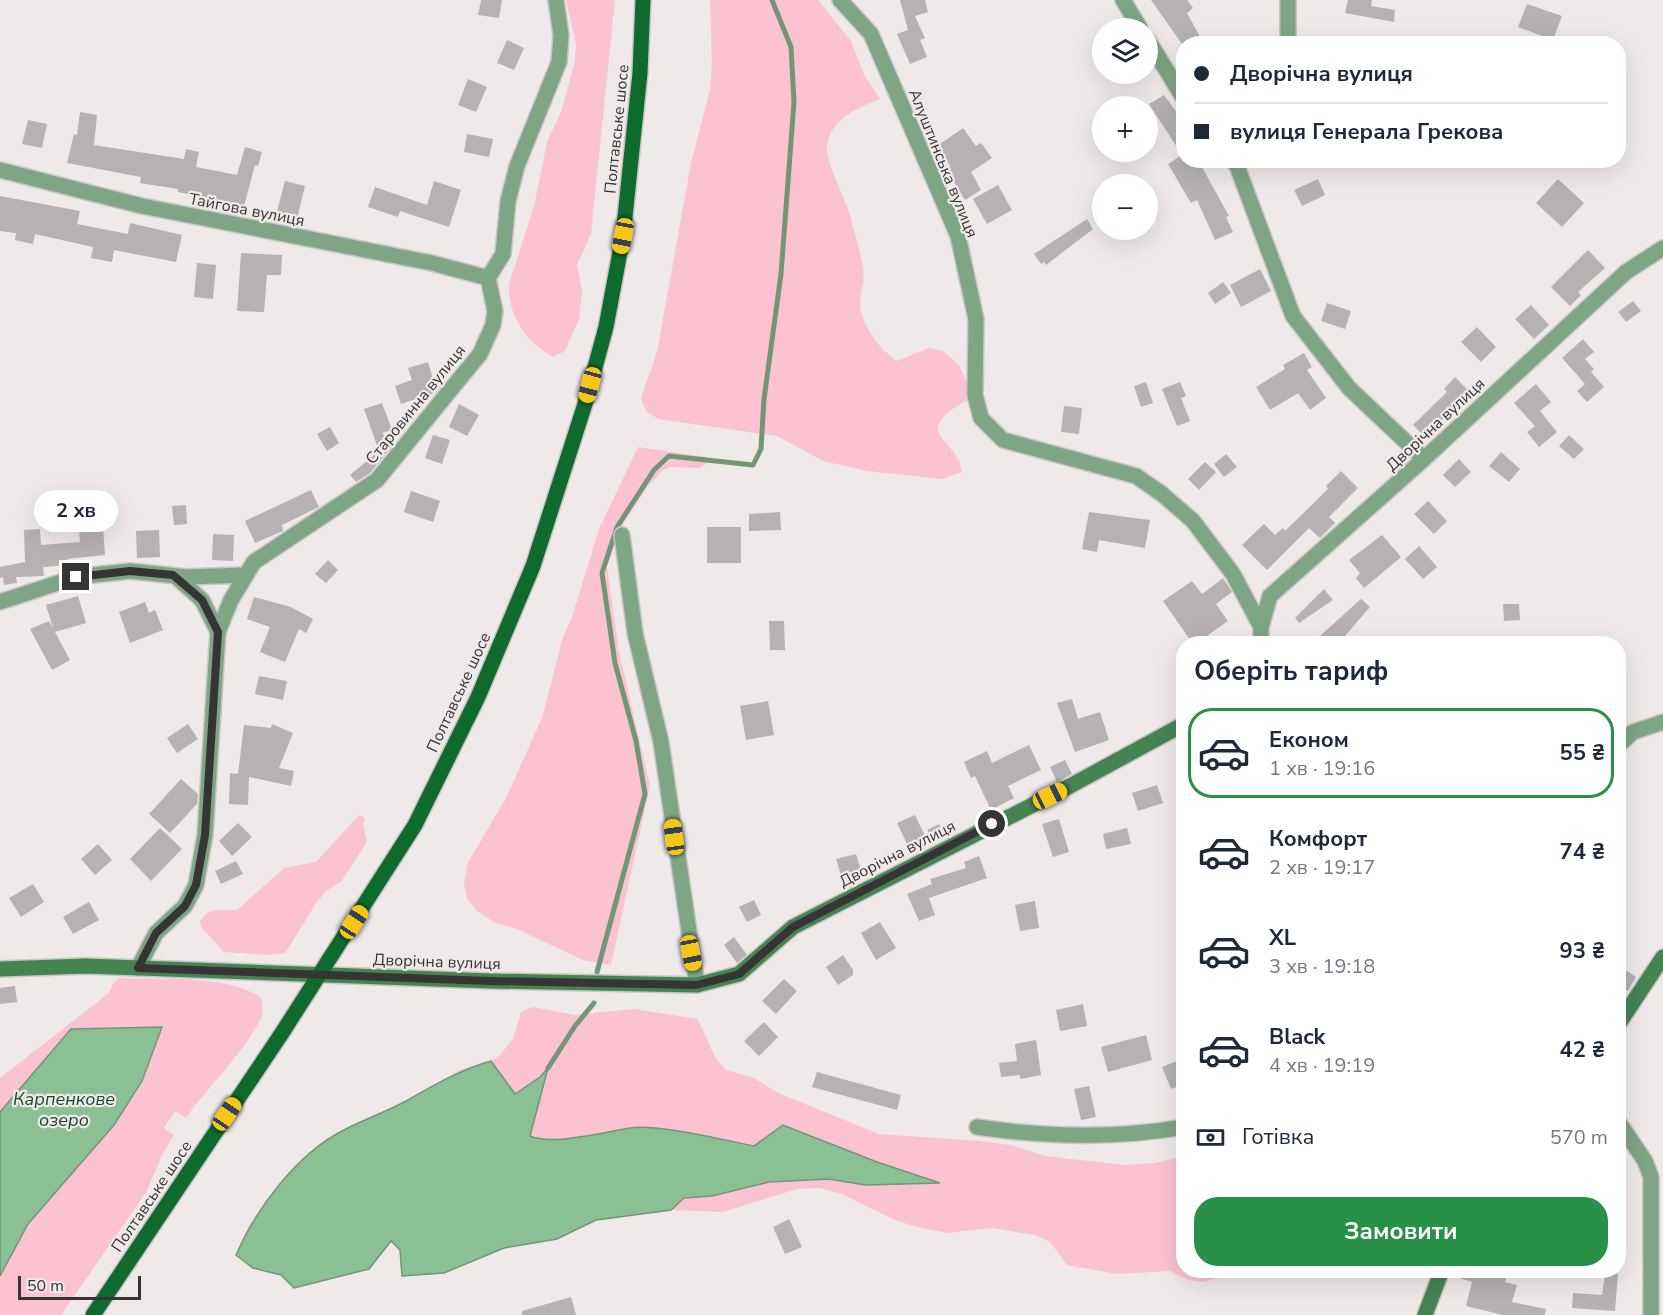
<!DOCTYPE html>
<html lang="uk">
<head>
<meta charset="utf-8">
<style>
	:root { --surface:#fff; --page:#f6f6f7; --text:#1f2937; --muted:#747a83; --line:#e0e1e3; --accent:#289047 }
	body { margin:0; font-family:"Nunito Sans",sans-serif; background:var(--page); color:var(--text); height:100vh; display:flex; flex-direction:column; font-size:22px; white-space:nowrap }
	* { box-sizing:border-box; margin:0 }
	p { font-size:20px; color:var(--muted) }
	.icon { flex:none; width:33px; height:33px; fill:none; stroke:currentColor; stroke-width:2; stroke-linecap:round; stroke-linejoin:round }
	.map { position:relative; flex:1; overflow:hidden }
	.sheet { position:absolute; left:1176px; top:636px; width:450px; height:642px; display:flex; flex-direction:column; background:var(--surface); border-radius:24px; box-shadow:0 6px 24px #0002 }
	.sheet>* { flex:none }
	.guide { position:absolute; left:1176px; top:36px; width:450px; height:132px; border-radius:24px; box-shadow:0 6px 24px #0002; display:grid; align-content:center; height:132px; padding:0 18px; background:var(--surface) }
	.buttons { position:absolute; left:1092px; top:18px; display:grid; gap:12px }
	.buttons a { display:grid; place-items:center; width:66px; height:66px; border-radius:50%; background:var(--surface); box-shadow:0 6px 24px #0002; font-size:30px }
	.scale { position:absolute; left:18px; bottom:15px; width:123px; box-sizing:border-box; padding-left:6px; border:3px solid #363434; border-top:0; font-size:16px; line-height:21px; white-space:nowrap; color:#363434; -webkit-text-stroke:4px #efe9ea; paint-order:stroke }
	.end { position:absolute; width:27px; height:27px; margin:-14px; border:8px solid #363434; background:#fff; box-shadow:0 0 0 3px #fff }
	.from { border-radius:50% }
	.bubble { position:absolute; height:42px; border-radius:21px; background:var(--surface); box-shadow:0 6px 24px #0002; font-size:20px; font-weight:700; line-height:42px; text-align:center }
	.car { position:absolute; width:18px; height:36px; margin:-18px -9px; border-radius:8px; box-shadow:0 0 4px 2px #0007; background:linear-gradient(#f5c518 24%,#345 0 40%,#f5c518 0 76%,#345 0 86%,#f5c518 0) }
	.guide b { display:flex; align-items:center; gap:21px; height:57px; font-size:22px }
	.guide b+b { border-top:2px solid var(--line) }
	.guide i { width:15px; height:15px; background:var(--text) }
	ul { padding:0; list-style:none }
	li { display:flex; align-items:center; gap:18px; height:90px; margin:0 12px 9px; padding:0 6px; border:3px solid transparent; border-radius:24px }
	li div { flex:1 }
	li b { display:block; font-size:22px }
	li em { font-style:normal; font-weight:700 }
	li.active { border-color:var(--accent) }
	li>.icon { width:54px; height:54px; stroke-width:1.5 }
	h2 { padding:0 18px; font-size:27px; line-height:72px }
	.pay { display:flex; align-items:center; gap:15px; height:66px; padding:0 18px; font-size:22px }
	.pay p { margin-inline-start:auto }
	.primary-button { display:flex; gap:12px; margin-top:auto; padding:12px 18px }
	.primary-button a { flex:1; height:69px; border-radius:24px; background:var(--accent); color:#fff; font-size:24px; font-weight:700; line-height:69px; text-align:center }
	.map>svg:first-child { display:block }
	.green { fill:#fbc3d2 }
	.water { fill:#8bc094; stroke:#729677; stroke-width:1.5 }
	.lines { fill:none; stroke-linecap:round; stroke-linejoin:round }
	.stream { stroke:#729677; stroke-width:5 }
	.building { fill:#b6b1b2 }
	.street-casing { stroke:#cac5c6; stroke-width:18 }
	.secondary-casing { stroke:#cac5c6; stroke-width:18 }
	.primary-casing { stroke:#cac5c6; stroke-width:18 }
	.street { stroke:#7ea584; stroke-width:15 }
	.secondary { stroke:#468353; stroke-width:15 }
	.primary { stroke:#0f6a2e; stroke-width:15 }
	.route { stroke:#363434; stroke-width:8 }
	.labels { text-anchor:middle; stroke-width:4.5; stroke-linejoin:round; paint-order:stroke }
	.street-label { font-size:16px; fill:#363434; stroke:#efe9ea }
	.water-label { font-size:18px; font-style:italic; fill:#134d24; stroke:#efe9ea }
</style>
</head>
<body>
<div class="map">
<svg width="1663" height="1315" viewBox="0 0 1663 1315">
	<rect width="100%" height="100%" fill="#efe9ea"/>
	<!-- green -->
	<path class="green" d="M566 0H615L591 234 577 265 582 291 579 319 565 351 553 357C525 341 508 316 509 284L534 206 547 142 561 112 574 65 576 45Z
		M710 0H818L851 41 864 74 880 99C857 108 832 118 827 145 825 163 845 196 850 215 854 233 861 251 863 269 866 289 854 299 865 323 872 339 883 351 897 361L929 348 943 351 959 365 968 385 967 400C907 435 958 437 962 472L942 479 867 471 823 461 777 436 658 419 646 411 641 398 657 352 691 163 710 90 712 61Z
		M638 447 707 457 706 464 699 468 670 467 663 470 648 486 623 524 607 566 619 652 650 786 611 965 583 960 517 929 495 923 476 910 467 898 464 884 468 862 506 798 542 718 563 637 572 617 599 529Z
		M359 815 365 818 363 824 367 842 341 882 326 891 317 902 285 953 267 955 224 952 201 927 200 921C208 907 223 910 237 910L284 868 316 862Z
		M120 978C160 980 232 974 262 999 262 1005 264 1012 261 1018 243 1055 209 1084 186 1118L175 1111 164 1128 174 1135 162 1155 147 1191 61 1315H0V1276L28 1224 114 1125 142 1081 71 1029 0 1112V1078L109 993 114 982Z
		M533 1007 575 1015 634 1009 698 1019 716 1059 726 1070 754 1078 778 1093 879 1134 980 1141 1011 1145 1046 1156 1123 1165 1155 1163 1183 1156 1184 1270 1234 1271 1225 1276 1203 1282 1189 1280 1170 1271 1117 1274 1067 1265 1050 1242 1035 1235 992 1228 947 1233 917 1227 895 1220 842 1194 820 1188 797 1189 723 1212 671 1210 596 1220 557 1239 504 1248 444 1273 402 1276 400 1250 391 1241 369 1269 294 1288 281 1275 253 1268 236 1255 248 1227 292 1170 339 1132 371 1120 462 1069 487 1063 499 1056 513 1039 521 1012Z"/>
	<!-- water -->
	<path class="water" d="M162 1027 142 1081 114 1125 28 1224 0 1276V1112L71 1029Z
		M491 1061 515 1094 540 1077 548 1068 530 1136C552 1146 605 1132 630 1128 658 1124 724 1140 754 1146L783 1125 877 1162 940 1183 866 1185 828 1179 769 1182 712 1196 684 1198 671 1210 596 1220 557 1239 504 1248 444 1273 402 1276 400 1250 391 1241 369 1269 294 1288 281 1275 253 1268 236 1255C256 1209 296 1155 342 1131 362 1120 384 1113 404 1102 433 1086 459 1070 491 1061Z"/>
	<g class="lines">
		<!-- stream -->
		<path class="stream" d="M597 972 645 794 636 741 615 663 602 573 617 527 654 470 669 456 753 465 761 449 764 399 781 274 794 102 791 47 772 0
			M548 1068 575 1026 594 1003"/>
	</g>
	<!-- building -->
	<path class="building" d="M481 0H502L499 18 478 15Z
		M900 0H925L928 12 915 16 925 38 920 40 927 57 910 64 897 34 908 30Z
		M1151 0H1187L1193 8 1187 13 1204 44H1182Z
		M1348 0H1372L1371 6 1395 10 1394 22 1345 13Z
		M1527 4 1562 16 1553 40 1518 27Z
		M507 40 524 48 514 70 497 63Z
		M468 79 487 87 476 112 458 105Z
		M1164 95 1184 122V160H1198L1229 216 1226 217 1233 232 1215 240 1197 200 1191 203 1168 164 1182 155 1149 104Z
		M80 112 97 115 94 145 184 159 186 149 199 152 196 167 237 175 245 147 262 152 258 166 255 165 244 206 178 192V189L140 183 141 177 67 163 74 134 77 135Z
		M28 120 47 124 42 148 22 144Z
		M963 128 976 146 981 143 992 158 971 172 981 190 965 200 946 169 950 166 937 146Z
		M467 134 493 139 489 157 464 152Z
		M1318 179 1325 195 1302 206 1294 190Z
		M1558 179 1584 203 1562 227 1536 203Z
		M285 181 305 186 297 219 276 215Z
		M434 181 461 190 449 227 400 211 398 217 368 207 375 187 427 205Z
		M998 185 1012 210 987 224 973 199Z
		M0 196 80 211 77 224 128 234 130 223 182 235 176 262 114 250 112 262 91 258 93 247 35 234 33 244 15 240 16 233 0 231Z
		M1087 219 1093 229 1046 265 1044 262 1041 264 1034 254Z
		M1588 250 1605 268 1578 292 1581 295 1570 306 1551 287Z
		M241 253 282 255 281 275H267L264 312 237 311Z
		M197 263 216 265 213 299 194 297Z
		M1260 269 1271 291 1241 307 1230 285Z
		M1223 282 1231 293 1215 304 1208 293Z
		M1633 301 1641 311 1626 322 1618 312Z
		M1327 303 1351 311 1345 329 1321 321Z
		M1531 305 1549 325 1534 339 1515 319Z
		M1477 327 1496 347 1481 362 1461 342Z
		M1583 339 1594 352 1585 359 1594 369 1591 372 1604 387 1587 402 1577 391 1585 384 1562 358Z
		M1304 353 1312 367 1307 370 1326 398 1310 410 1298 393 1270 410 1256 387 1285 369 1283 365Z
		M428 362 437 392 401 404 395 386 412 380 408 368Z
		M1455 377 1470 392 1425 437 1413 425 1447 392 1444 389Z
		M1146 382 1153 403 1141 407 1134 386Z
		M1180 382 1186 396 1181 398 1190 421 1177 426 1162 389Z
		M1536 384 1551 402 1540 411 1557 432 1539 447 1527 432 1535 426 1514 403Z
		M382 403 392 430 382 433 392 446 370 473 356 482 350 475 379 451 364 409Z
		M459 404 479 415 467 436 449 427Z
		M1064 406 1082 408 1079 434 1061 432Z
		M330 427 339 443 327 451 317 434Z
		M433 435 450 440 442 464 425 458Z
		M1569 435 1584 449 1574 459 1559 446Z
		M1501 452 1520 469 1509 482 1489 466Z
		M1226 454 1237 467 1224 477 1214 464Z
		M1459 459 1471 472 1455 487 1443 475Z
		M1205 462 1216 472 1199 490 1188 479Z
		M1341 471 1358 488 1329 517 1335 523 1320 538 1309 528 1267 570 1242 545 1264 524 1275 535 1283 528 1285 531 1328 489 1326 486Z
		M311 490 319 507 282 525 283 531 255 543 245 521Z
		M411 491 440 501 433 522 404 512Z
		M1428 501 1447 521 1434 534 1414 514Z
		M186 505 187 524 174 525 172 506Z
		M780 512 781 530 749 531V514Z
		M1089 512 1150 520 1145 548 1099 540 1097 552 1082 549Z
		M103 527 105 555 67 559 68 565 43 567 44 576 16 577 17 583 4 585 3 577 0 578V567L25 562 24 530 40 529 41 545 80 542 79 529Z
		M707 527H741V563H707Z
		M159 530 160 557 137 558 136 531Z
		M213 534 234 535 233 561 212 560Z
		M1382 535 1401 557 1364 588 1356 578 1360 573 1349 560Z
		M1419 546 1437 567 1423 579 1405 559Z
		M328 560 338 570 326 583 315 574Z
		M1223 578 1232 592 1216 604 1228 621 1208 635 1214 644H1193L1163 601 1192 581 1202 594Z
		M1324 589 1333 600 1299 623 1295 618Z
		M78 596 86 623 55 632 70 660 52 670 30 629 49 621 53 628 46 605Z
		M254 597 291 607 313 619 306 633 299 629 285 662 260 652 270 627 247 619Z
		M1361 599 1370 607 1338 644H1311Z
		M145 602 149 613 155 610 163 630 130 643 119 612Z
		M1503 604H1519L1520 620 1504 621Z
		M769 621H784L785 650H770Z
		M259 676 287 681 283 700 255 694Z
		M1072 699 1078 719 1100 712 1109 740 1075 752 1057 703Z
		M768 701 774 735 746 740 740 706Z
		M188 724 198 739 177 753 167 738Z
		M272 724 293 733 279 768 294 771 291 786 249 777 248 805 229 804 230 773 238 774 244 725 271 728Z
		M1029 745 1041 770 1008 786 1014 798 991 810 975 776 971 778 964 762 987 751 992 763Z
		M1065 760 1072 774 1057 782 1050 767Z
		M181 779 198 794 197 804 170 833 149 814Z
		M1157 785 1163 803 1138 811 1132 793Z
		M915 815 927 840 909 848 897 823Z
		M1059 819 1069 852 1053 857 1042 824Z
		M238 823 252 837 232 856 219 841Z
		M939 824 945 834 934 841 927 830Z
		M160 828 182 849 151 881 130 859Z
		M1127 828 1131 844 1106 849 1103 834Z
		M98 844 112 860 95 875 81 859Z
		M856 854 862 873 842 879 836 859Z
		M979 856 987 878 929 898 935 915 919 921 907 894 932 884 930 879 966 868 964 862Z
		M236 861 243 874 221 884 215 871Z
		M33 884 44 902 21 917 9 898Z
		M754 900 761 915 747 922 739 907Z
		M1035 901 1039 928 1020 931 1015 905Z
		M89 902 99 920 73 934 63 917Z
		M880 922 896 948 876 960 861 933Z
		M734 937 747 955 737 963 724 945Z
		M843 955 853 970V975L838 985 826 967Z
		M1618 965 1636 977 1628 991 1618 985Z
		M784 979 797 991 776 1014 762 1001Z
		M15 986 17 1002 0 1004V988Z
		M1083 1004 1087 1026 1060 1031 1056 1010Z
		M764 1022 778 1037 759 1056 744 1041Z
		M1146 1035 1152 1060 1108 1072 1101 1047Z
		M1036 1040 1041 1075 1020 1079V1075L1001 1077 999 1063 1017 1061 1015 1044Z
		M1177 1061 1184 1076V1084L1171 1089 1162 1067Z
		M817 1072 901 1095 897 1110 812 1087Z
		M1089 1086 1096 1117 1081 1120 1074 1089Z
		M789 1219 802 1247 785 1254 773 1227Z
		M1451 1270H1509L1505 1282 1517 1285 1512 1302 1546 1309 1545 1315H1503L1466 1306 1472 1282 1450 1275Z
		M1605 1274H1618L1615 1311 1572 1308 1573 1293 1602 1295Z
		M571 1297 576 1315H522V1311Z"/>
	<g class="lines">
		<defs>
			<path id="street" d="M840 0 871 34 958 236 976 319 975 395 981 418 1003 440 1136 476 1162 494 1193 521 1233 574 1261 627
				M1123 0 1140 28
				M1148 40 1184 99
				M1288 44V0
				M1232 160 1237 166 1293 316 1349 388 1424 459
				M0 170 142 206 432 263 488 278
				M622 535 635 633 661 742 697 985
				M175 576 202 600 218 632
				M0 602 76 577 130 571 187 577 245 575
				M1261 644V627L1270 596 1424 459 1626 272 1663 248
				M1618 746 1633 732 1663 722
				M138 968 156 933 185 906 196 885 205 835 218 632 231 600 254 562 377 480 452 388 480 354 493 325 495 311 488 278 503 254 508 201 517 166 559 62 561 35 556 0
				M1618 1121 1645 1161 1651 1177V1315
				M977 1127C1045 1137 1115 1139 1184 1127"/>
			<path id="secondary" d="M0 969 86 966 490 981 697 985 739 974 793 927 1070 786 1184 724
				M1618 1025 1663 957
				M1425 1315 1442 1270"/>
			<path id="primary" d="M93 1315 282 1033 415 825 478 697 533 566 585 404 606 327 623 236 640 73 643 0"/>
		</defs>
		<!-- street casing -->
		<use href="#street" class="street-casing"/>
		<!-- secondary casing -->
		<use href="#secondary" class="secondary-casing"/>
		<!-- primary casing -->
		<use href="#primary" class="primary-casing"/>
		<!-- street -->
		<use href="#street" class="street"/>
		<!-- secondary -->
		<use href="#secondary" class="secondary"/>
		<!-- primary -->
		<use href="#primary" class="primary"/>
	</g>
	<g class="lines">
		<!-- route -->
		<path class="route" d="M76 577 130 571 173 575 202 600 218 632 205 835 196 885 185 906 156 933 138 968 490 981 697 985 739 974 793 927 992 824"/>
	</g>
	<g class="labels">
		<!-- street labels -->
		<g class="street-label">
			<text transform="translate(616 129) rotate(-84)" y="6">Полтавське шосе</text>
			<text transform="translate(944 163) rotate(68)" y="6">Алуштинська вулиця</text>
			<text transform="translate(247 209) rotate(11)" y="6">Тайгова вулиця</text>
			<text transform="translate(415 404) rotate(-51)" y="6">Старовинна вулиця</text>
			<text transform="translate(1435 424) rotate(-43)" y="6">Дворічна вулиця</text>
			<text transform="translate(458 692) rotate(-65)" y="6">Полтавське шосе</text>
			<text transform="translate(897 853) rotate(-27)" y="6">Дворічна вулиця</text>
			<text transform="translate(437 961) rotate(2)" y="6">Дворічна вулиця</text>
			<text transform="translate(151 1196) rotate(-56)" y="6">Полтавське шосе</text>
		</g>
		<!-- water labels -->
		<g class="water-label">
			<text x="64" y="1105">Карпенкове<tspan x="64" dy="21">озеро</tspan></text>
		</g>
	</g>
</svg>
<div class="buttons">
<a><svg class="icon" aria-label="layers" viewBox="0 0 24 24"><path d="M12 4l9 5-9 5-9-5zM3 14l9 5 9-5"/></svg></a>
<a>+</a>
<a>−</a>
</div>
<div class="scale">50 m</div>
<i class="end from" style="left:992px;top:824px"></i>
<i class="end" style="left:76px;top:577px"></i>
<div class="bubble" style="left:34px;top:490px;width:84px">2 хв</div>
<i class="car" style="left:623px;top:236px;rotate:191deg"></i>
<i class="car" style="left:590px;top:385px;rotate:195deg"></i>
<i class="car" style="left:1050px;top:796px;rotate:64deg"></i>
<i class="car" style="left:674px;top:837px;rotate:352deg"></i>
<i class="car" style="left:354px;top:922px;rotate:33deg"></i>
<i class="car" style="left:691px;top:953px;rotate:169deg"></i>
<i class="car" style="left:227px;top:1114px;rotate:34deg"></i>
<div class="guide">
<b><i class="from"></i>Дворічна вулиця</b>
<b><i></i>вулиця Генерала Грекова</b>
</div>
<section class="sheet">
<h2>Оберіть тариф</h2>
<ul>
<li class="active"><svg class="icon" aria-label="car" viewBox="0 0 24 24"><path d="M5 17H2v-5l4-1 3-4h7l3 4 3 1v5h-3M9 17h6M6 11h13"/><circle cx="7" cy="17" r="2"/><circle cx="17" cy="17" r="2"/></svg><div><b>Економ</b><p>1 хв · 19:16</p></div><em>55 ₴</em></li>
<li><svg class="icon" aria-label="car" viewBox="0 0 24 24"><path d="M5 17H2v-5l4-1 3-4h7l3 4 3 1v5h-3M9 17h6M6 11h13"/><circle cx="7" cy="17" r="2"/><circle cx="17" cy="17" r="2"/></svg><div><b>Комфорт</b><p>2 хв · 19:17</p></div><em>74 ₴</em></li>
<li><svg class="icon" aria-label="car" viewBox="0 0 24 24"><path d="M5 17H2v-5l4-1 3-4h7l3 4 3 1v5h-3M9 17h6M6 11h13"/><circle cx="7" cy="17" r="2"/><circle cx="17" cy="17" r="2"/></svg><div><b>XL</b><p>3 хв · 19:18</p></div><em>93 ₴</em></li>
<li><svg class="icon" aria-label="car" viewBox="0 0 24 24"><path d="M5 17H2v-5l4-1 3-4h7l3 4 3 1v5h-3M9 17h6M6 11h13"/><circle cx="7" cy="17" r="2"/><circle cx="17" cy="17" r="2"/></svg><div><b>Black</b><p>4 хв · 19:19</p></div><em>42 ₴</em></li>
</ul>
<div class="pay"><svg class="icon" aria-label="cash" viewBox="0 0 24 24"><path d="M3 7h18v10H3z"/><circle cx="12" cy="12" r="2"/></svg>Готівка<p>570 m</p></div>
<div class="primary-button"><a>Замовити</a></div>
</section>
</div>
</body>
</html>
